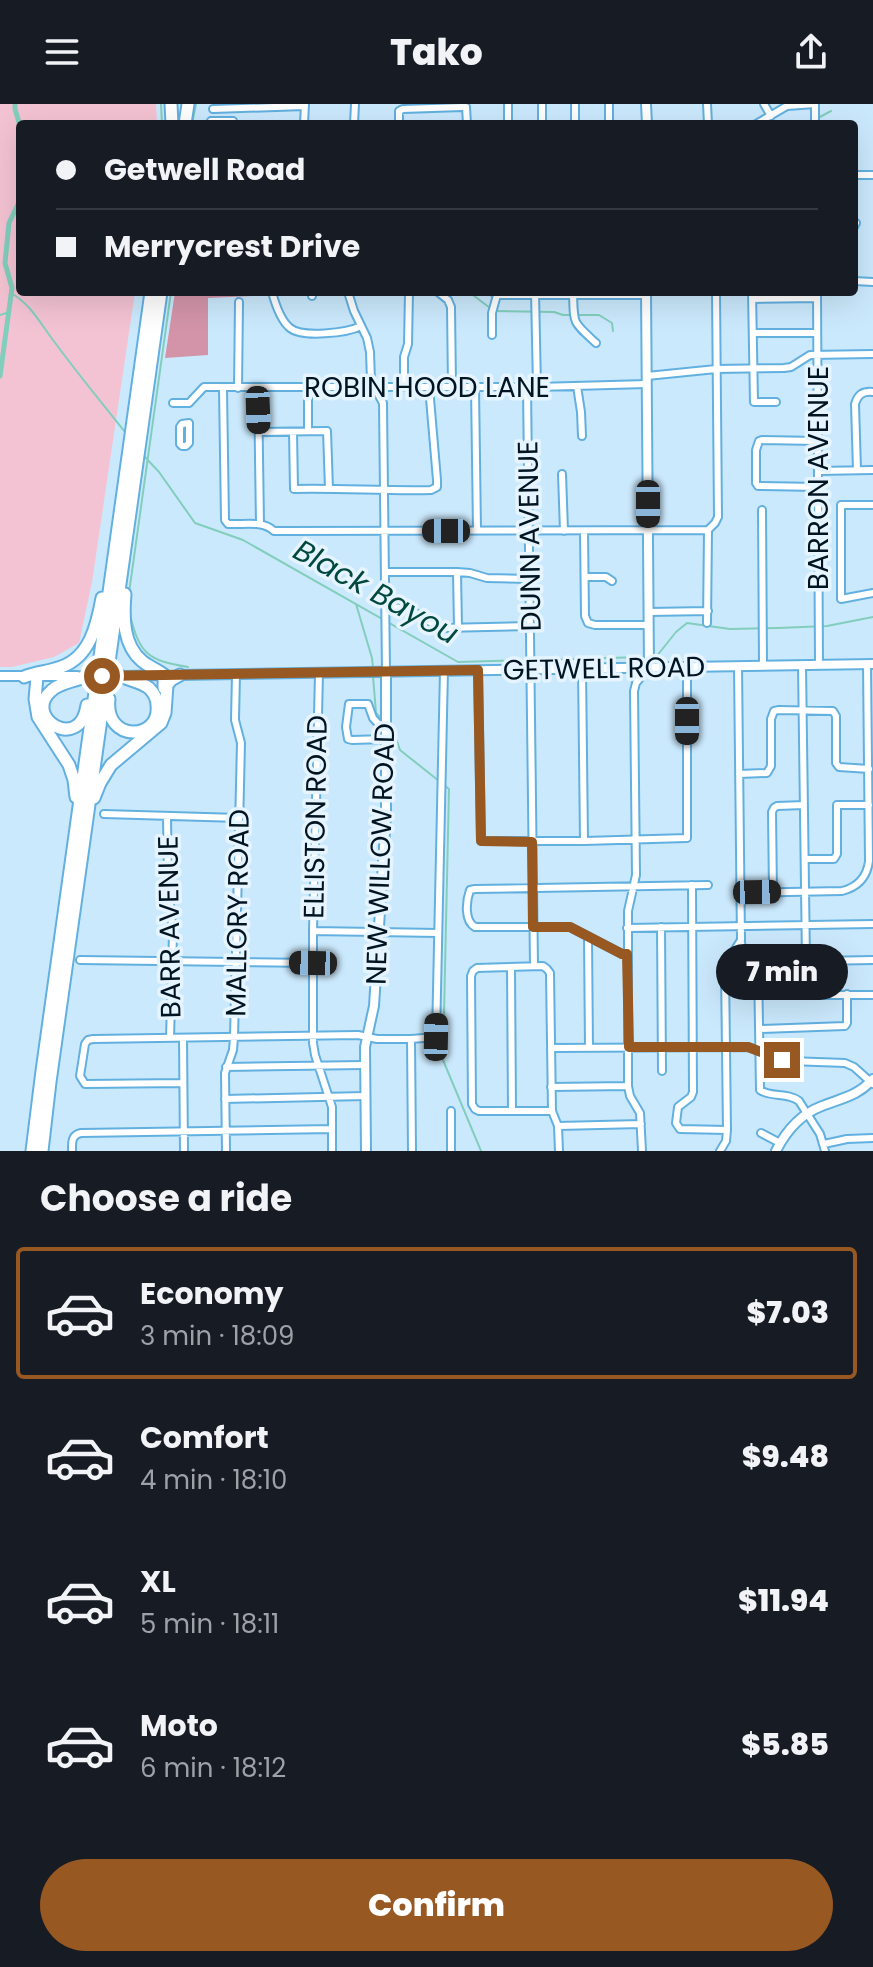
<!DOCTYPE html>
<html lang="en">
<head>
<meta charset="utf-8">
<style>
	:root { --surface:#171b24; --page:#20242c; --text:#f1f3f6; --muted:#9ea1a6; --line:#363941; --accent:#975821 }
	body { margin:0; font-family:Poppins,sans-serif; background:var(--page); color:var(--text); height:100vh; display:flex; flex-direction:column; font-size:30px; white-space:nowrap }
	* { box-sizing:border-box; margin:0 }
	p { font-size:26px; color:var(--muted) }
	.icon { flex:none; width:44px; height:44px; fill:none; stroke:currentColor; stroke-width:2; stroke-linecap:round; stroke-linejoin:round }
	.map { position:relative; height:1047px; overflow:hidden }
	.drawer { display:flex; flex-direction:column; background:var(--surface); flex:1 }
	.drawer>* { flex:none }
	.hud { position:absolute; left:16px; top:16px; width:842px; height:176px; border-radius:8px; box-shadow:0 8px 32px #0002; display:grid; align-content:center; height:176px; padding:0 40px; background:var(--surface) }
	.end { position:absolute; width:36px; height:36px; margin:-18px; border:10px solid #975821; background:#fff; box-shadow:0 0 0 4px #fff }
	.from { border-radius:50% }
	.bubble { position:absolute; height:56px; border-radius:28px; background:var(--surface); box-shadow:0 8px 32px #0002; font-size:26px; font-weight:800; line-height:56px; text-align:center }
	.car { position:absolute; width:24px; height:48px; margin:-24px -12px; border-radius:10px; box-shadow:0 0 6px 2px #0007; background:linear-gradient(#222 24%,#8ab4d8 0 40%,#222 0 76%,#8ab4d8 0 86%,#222 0) }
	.hud b { display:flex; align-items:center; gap:28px; height:76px; font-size:30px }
	.hud b+b { border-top:2px solid var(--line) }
	.hud i { width:20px; height:20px; background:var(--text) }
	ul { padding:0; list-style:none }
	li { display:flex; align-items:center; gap:24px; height:132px; margin:0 16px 12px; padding:0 24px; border:4px solid transparent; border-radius:8px }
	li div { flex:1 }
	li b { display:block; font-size:30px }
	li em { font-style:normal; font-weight:800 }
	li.current { border-color:var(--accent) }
	li>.icon { width:72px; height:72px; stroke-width:1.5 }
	h2 { padding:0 40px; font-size:36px; line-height:96px }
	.primary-button { display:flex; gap:16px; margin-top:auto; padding:16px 40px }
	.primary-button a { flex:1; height:92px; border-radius:48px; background:var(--accent); color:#fff; font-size:32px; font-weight:800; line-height:92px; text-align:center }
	header { display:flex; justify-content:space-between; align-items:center; height:104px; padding:0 40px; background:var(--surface); font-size:36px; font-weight:800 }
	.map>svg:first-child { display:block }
	.green { fill:#f4c3d3 }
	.forest { fill:#d394a9 }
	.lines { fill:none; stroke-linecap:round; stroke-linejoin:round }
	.stream { stroke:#82cebc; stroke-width:2 }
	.river { stroke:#82cebc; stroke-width:5 }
	.minor-casing { stroke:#62b0e0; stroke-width:10 }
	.major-casing { stroke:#62b0e0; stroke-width:12 }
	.highway-casing { stroke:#62b0e0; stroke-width:15 }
	.minor { stroke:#fff; stroke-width:6 }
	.major { stroke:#fff; stroke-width:8 }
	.highway { stroke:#fff; stroke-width:11 }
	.major-bridge-casing { stroke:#62b0e0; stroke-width:12; stroke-linecap:butt }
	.major-bridge { stroke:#fff; stroke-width:8 }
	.route { stroke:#975821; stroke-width:10 }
	.labels { text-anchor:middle; stroke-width:7; stroke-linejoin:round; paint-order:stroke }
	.street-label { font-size:28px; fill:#001422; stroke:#e5f4fe }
	.water-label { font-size:30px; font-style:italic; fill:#02493d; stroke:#e5f4fe }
</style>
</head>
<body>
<header><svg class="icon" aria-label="menu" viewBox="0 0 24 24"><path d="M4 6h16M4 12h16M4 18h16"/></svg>Tako<svg class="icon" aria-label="share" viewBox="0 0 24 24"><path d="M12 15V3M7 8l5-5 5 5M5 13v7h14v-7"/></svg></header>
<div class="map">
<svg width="873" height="1047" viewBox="0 0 873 1047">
	<rect width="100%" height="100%" fill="#cbe9fd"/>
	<!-- green -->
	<path class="green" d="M0 0H156L157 20H20V188H135L92 478 79 539 54 553 12 563H0Z"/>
	<!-- forest -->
	<path class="forest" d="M175 188H252V192L208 194V251L165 254Z"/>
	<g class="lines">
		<!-- stream -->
		<path class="stream" d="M161 0 162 20
			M818 14 831 7
			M192 20 196 0
			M469 188 490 204
			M11 189C32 201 41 221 56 240 78 270 102 299 125 328
			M496 207 554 208 563 211H599L612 219 613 227
			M0 211 9 208
			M144 352 159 368 195 419 243 436 458 558 645 553
			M129 489 171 188
			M356 500 372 554 373 563
			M130 511C140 552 149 556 188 563
			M651 553H656L676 528 687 519 730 525 778 524 827 522 873 513
			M373 572 376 609 383 616
			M388 622 394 628 400 646 439 677
			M445 682 449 685 443 956 481 1047"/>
		<!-- river -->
		<path class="river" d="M15 0V5L20 22
			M0 272 12 184 5 159 9 119 20 96"/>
		<defs>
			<path id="minor" d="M542 0V20
				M575 0V20
				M609 0V20
				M707 0 708 20
				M764 0 771 12
				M213 5 305 2
				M211 20V17H233V20
				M304 20 305 0
				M354 20 355 0
				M399 20V7L403 5 462 3H466L467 20
				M508 20V0
				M756 20 787 2 815 0
				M815 20V0
				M854 71H873
				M854 123 856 119
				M854 177 873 178
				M272 188C275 199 280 216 290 224 302 234 347 229 361 222
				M348 188 354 207 367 234 370 248 371 277 383 299 386 568
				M438 188 448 196 451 203 452 283
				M493 188 497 191H647
				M535 188 537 283
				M573 188C574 221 572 217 596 239
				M752 188 754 298H776
				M817 188 819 561
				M312 192 313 188
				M752 195 817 194
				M753 229H817
				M492 231V209L497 191
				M647 272 716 265 784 264 791 263 810 251 873 250
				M577 282 581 308 582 332
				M404 283V253L408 240 409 188
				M475 283 477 426
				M527 283 534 862
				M223 284 225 416 228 420C244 421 262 416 274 427H287L708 426
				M238 284 239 198
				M258 284 260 420
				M308 284V327
				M173 299H189L204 283H537L647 280
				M189 319V339L186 342H182L180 340V323L182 320Z
				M259 328 327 327 329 385
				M293 328 294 385C340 384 385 387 431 386L437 383V376L429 283
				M817 337 762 336 759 337 756 346V379L758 382 818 383
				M857 366 855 300C858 290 863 287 873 288
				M818 367 873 366
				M562 370 564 427
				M873 401H841V495L873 489
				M762 406 763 561
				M584 427 585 512 588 519 595 521H648
				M385 468H457L470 469 487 474 529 475
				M457 468 458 524
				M585 473H606L612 477
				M385 503C392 503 399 503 406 505 419 508 429 520 442 524L530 522
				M649 508 708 507
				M707 519 708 426 715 419 718 413 716 188
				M802 561 806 857
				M582 564 584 737
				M478 566 481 737H584L687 734V563
				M319 569 313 827V939L315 951 332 1003V1047
				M386 635 352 636 348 635 346 623 349 600H368L373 614 386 628
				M739 670 767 669 771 662V615L774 607 779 606 833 607 836 612V659L839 663 869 665
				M104 710 239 714
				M167 712 168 781 173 830 170 934
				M805 755H834L837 750V701H869
				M692 781 693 988 691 993 678 1003 676 1019 680 1025 727 1026
				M773 788 772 708 774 704 777 702 804 701
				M741 789 842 787C858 783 867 773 869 757L867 560
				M661 823 662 967
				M627 824 873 820
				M313 827 438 829
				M588 833 589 944
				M741 838 742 845 746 853 758 858 873 856
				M627 850H622L570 823H475C464 817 466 797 470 786L475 785 708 781
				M80 856 313 859
				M758 858 760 986C772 994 787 988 799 997L820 1030 825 1047
				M511 863 512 1007
				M759 891H873
				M759 925 845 922 847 919V890
				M183 934 184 1047
				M411 935 412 1047
				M551 944 748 943 789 957 845 959 854 963 873 980
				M226 963 365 961
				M183 979 85 980 80 972 85 940 88 936 93 935 358 931 377 935H411L436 933 444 566
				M551 983 628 982
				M225 995 365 992
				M451 1007V1047
				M552 1007H479L475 1005 472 1000 471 872 473 867 477 864 543 862 547 865 550 869 552 1007 558 1022 559 1047
				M558 1022 641 1020
				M761 1029 780 1039
				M824 1040 847 1035 873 1034
				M72 1047C72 1039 71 1031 81 1029L332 1025
				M226 1047 225 969 233 946 234 933 241 639 235 616 236 570
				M642 1047 640 1009 630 992 628 982V807L636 771 634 587 636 579 649 563
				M720 1047 726 1037 727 1026 725 865 727 858 741 836 738 562"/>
			<path id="major" d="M646 0 647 20
				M646 188 649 563
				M178 571 873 560
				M0 572H77
				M126 572 164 571
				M366 1047 365 943 374 902 386 711V568
				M776 1047C786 1027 801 1010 822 1002 842 994 858 992 873 975"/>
			<path id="highway" d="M171 0 172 20
				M185 20 188 0
				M125 490C123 514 123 541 142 557 149 563 157 565 164 571V584
				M86 572C74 578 60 578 51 587 22 613 80 650 87 601
				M24 573C36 568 48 568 61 563 90 553 97 521 102 494
				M37 573 35 595 38 613 69 661 74 676 76 693
				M109 595C104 639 161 637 157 601 157 595 154 589 149 584 141 578 129 576 120 572
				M94 694 100 679 111 661 161 619 165 609 167 581 171 576 180 571
				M32 1047 42 967 151 188
				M42 1047 50 978 161 188"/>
		</defs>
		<!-- minor casing -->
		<use href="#minor" class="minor-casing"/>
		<!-- major casing -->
		<use href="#major" class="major-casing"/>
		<!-- highway casing -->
		<use href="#highway" class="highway-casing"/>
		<!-- minor -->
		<use href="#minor" class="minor"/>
		<!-- major -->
		<use href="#major" class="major"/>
		<!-- highway -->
		<use href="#highway" class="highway"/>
		<defs>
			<path id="major-bridge" d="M86 572H118"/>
		</defs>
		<!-- major-bridge casing -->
		<use href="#major-bridge" class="major-bridge-casing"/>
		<!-- major-bridge -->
		<use href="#major-bridge" class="major-bridge"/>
	</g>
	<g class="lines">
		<!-- route -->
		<path class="route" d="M102 572 478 566 481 737 532 738 533 823H570L622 850H627L629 943H748L782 956"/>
	</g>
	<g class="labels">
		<!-- street labels -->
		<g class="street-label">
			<text x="427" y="293">ROBIN HOOD LANE</text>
			<text transform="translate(818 374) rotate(-90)" y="10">BARRON AVENUE</text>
			<text transform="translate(529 432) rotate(-91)" y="10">DUNN AVENUE</text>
			<text transform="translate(604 564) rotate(-1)" y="10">GETWELL ROAD</text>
			<text transform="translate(315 713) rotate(-89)" y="10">ELLISTON ROAD</text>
			<text transform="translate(380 750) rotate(-88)" y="10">NEW WILLOW ROAD</text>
			<text transform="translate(237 809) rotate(-89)" y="10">MALLORY ROAD</text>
			<text transform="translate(169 823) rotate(-91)" y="10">BARR AVENUE</text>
		</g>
		<!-- water labels -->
		<g class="water-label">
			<text transform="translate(376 488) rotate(29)" y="10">Black Bayou</text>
		</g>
	</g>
</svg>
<i class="end from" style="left:102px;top:572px"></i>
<i class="end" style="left:782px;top:956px"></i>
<div class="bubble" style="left:716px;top:840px;width:132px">7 min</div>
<i class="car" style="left:258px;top:306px;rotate:178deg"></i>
<i class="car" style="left:648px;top:400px;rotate:180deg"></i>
<i class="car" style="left:446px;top:427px;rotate:270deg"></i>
<i class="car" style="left:687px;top:617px;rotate:180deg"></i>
<i class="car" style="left:757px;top:788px;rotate:89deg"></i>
<i class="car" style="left:313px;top:859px;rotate:271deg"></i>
<i class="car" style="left:436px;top:933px;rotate:1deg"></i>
<div class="hud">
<b><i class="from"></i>Getwell Road</b>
<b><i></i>Merrycrest Drive</b>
</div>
</div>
<section class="drawer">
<h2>Choose a ride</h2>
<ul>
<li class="current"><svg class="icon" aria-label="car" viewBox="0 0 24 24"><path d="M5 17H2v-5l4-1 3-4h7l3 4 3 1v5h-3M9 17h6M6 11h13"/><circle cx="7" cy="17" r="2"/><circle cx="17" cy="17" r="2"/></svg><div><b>Economy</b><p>3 min · 18:09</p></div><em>$7.03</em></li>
<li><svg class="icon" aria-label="car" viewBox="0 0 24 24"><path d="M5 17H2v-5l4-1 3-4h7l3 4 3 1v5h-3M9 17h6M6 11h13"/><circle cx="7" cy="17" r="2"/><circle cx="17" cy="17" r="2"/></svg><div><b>Comfort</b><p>4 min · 18:10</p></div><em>$9.48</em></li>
<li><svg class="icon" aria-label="car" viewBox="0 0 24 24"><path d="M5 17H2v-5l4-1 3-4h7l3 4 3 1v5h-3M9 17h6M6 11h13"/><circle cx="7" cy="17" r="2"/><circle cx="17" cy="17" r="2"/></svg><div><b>XL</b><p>5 min · 18:11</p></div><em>$11.94</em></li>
<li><svg class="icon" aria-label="car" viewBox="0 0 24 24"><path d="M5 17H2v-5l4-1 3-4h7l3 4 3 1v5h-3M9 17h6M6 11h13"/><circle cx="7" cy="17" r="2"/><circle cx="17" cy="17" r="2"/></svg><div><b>Moto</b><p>6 min · 18:12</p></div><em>$5.85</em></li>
</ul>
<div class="primary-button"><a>Confirm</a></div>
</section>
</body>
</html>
